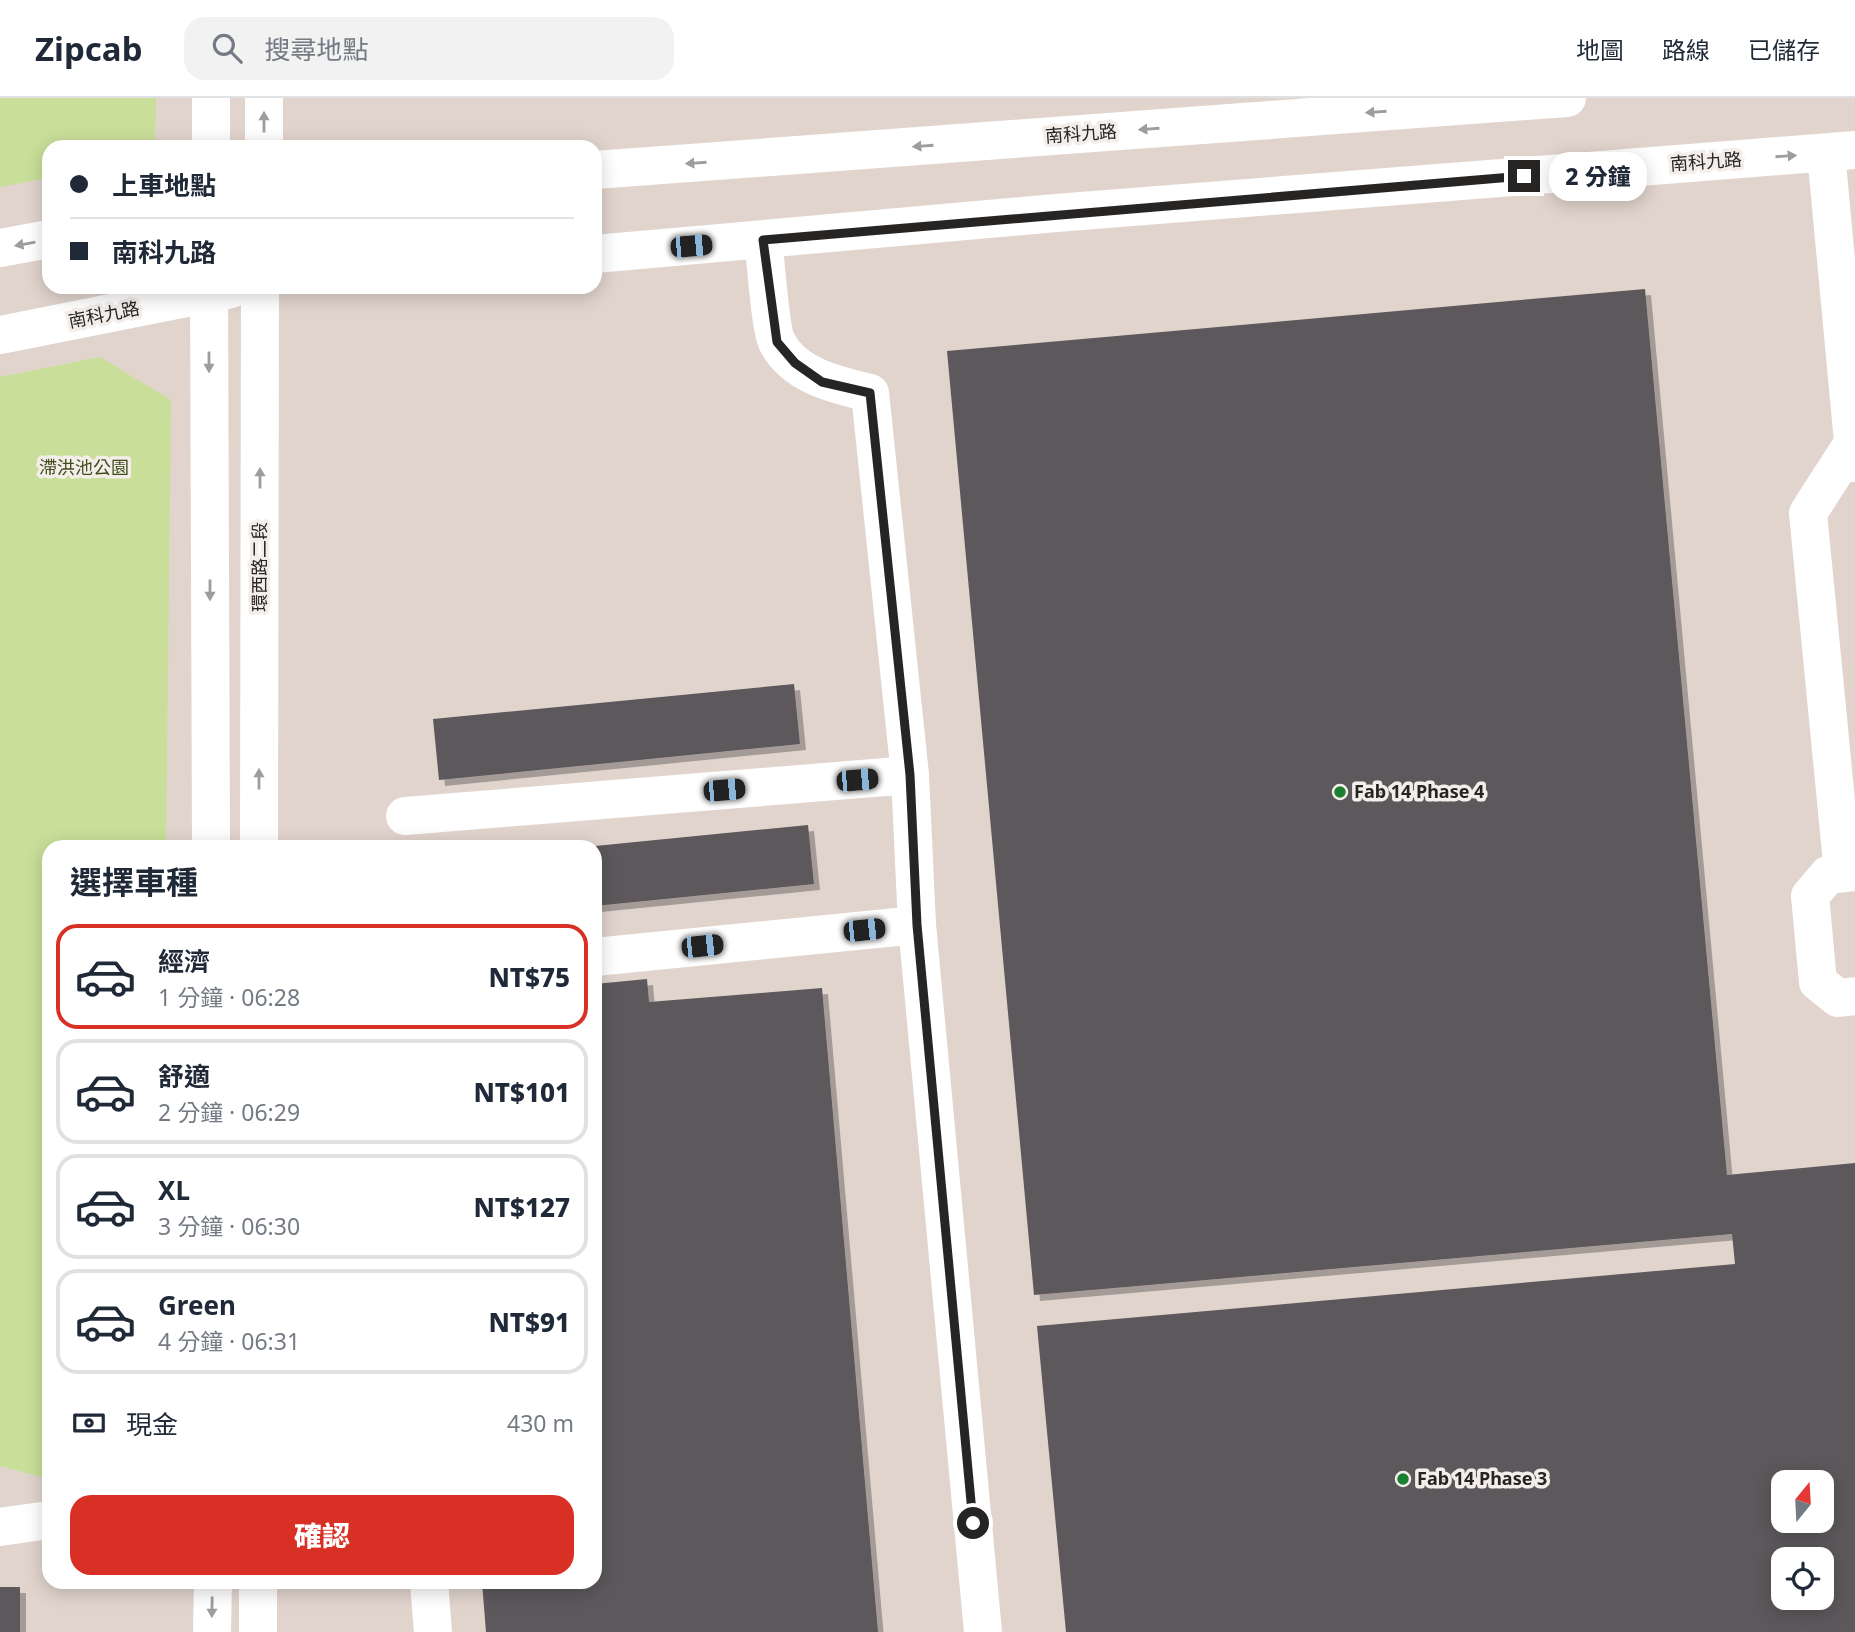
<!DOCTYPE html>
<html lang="zh-TW">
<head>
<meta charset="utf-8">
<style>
	:root { --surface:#fff; --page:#f2f2f3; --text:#1f2937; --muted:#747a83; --line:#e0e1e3; --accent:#d93025 }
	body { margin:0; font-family:"Noto Sans","Noto Sans TC",sans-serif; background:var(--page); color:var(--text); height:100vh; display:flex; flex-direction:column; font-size:26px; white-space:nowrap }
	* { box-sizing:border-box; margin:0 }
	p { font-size:23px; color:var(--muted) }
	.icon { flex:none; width:38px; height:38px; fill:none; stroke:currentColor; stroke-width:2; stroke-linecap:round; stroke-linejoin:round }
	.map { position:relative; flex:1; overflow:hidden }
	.sheet { position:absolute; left:42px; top:742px; width:560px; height:749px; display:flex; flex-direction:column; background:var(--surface); border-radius:21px; box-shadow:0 4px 18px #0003 }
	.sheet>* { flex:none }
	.hud { position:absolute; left:42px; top:42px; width:560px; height:154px; border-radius:21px; box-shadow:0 4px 18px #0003; display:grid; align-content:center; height:154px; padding:0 28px; background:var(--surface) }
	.needle { width:46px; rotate:18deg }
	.controls { position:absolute; left:1771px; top:1372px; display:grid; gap:14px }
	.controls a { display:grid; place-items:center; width:63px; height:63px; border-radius:14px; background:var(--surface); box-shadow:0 4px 18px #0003; font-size:35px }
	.end { position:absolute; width:32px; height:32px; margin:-16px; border:9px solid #272524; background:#fff; box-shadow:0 0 0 4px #fff }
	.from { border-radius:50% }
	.bubble { position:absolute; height:49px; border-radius:21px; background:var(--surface); box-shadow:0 4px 18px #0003; font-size:23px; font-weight:800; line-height:49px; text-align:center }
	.car { position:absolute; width:21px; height:42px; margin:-21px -10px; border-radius:9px; box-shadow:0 0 5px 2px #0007; background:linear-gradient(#222 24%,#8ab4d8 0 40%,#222 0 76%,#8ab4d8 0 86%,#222 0) }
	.hud b { display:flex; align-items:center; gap:24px; height:66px; font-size:26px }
	.hud b+b { border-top:2px solid var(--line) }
	.hud i { width:18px; height:18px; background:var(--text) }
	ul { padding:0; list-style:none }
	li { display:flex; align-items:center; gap:21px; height:105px; margin:0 14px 10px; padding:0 14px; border:4px solid var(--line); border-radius:21px }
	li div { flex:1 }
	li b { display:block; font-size:26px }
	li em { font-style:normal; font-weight:800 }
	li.on { border-color:var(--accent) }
	li>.icon { width:63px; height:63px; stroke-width:1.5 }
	h2 { padding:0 28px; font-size:32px; line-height:84px }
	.pay { display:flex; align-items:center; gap:18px; height:77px; padding:0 28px; font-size:26px }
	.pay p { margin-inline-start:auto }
	.button { display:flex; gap:14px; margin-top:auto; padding:14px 28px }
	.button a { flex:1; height:80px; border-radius:21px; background:var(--accent); color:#fff; font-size:28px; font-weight:800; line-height:80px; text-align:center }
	header { display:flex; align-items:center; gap:42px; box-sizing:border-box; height:98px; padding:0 35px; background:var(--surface); border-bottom:2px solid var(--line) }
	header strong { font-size:33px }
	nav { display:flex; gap:38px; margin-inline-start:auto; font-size:24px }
	.search { width:490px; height:63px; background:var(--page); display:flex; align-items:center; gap:18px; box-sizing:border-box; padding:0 24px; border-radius:21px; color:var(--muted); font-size:26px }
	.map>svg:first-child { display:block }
	.built { fill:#e1d4cd; fill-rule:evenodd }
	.green { fill:#c9df99 }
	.building { fill:#5c585b; fill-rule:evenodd; filter:url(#shadow) }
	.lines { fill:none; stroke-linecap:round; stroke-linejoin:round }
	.minor { stroke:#fff; stroke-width:38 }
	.oneway { fill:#9e9d9c }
	.route { stroke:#272524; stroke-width:9 }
	.poi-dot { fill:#1b7f32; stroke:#f4eeeb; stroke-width:2.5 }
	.labels { text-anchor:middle; stroke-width:7; stroke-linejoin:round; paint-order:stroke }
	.street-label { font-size:18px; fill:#272524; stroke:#f4eeeb }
	.park-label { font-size:18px; fill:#3f4d1b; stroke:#f4eeeb }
	.poi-label { font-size:18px; font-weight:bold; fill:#272524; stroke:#f4eeeb; text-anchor:start }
</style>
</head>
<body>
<header>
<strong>Zipcab</strong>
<div class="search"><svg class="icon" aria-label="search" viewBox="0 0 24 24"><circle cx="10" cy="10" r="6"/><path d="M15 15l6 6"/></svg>搜尋地點</div>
<nav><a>地圖</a><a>路線</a><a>已儲存</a></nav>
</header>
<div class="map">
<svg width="1855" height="1534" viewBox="0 0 1855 1534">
	<defs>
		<filter id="shadow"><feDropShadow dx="6" dy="6" stdDeviation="0" flood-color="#0004"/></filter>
	</defs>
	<rect width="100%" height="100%" fill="#e7e1de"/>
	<!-- built -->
	<path class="built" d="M0 0H1855V1534H0ZM49 49H595V189H49ZM49 749H595V1484H49ZM1783 1384H1822V1423H1783ZM1783 1461H1822V1500H1783Z"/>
	<!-- green -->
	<path class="green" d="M0 0H156L155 49H49V80L0 89Z
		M100 259 171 302 166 749H49V1381L0 1368V279Z"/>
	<!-- building -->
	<path class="building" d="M1645 191 1727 1077 1855 1065V1534H1066L1037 1228 1735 1166 1732 1136 1034 1197 947 253ZM1783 1384H1822V1423H1783ZM1783 1461H1822V1500H1783Z
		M794 586 800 646 439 682 433 621Z
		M808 727 814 786 595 808V748Z
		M647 881 649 904 822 890 878 1534H486L482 1484H595V886Z
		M0 1489H20V1534H0Z"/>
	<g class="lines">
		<!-- minor -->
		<path class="minor" d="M211 0V49
			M264 49V0
			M1826 55 1855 365
			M595 72 1567 0
			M763 142C766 162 770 231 777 244 794 278 837 287 870 295L910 677 917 827 983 1534
			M0 150 49 141
			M595 156 1056 115 1855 52
			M209 189 211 749
			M0 237 231 191
			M405 718 910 677
			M259 749 260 189
			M1855 774 1828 777 1810 798 1818 884 1838 900 1855 898
			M1843 775 1808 415 1853 345
			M595 859 917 827
			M0 1429 49 1422
			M258 1484V1534
			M429 1484 433 1534
			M212 1534 213 1484"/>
	</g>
	<!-- one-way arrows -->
	<defs><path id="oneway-solid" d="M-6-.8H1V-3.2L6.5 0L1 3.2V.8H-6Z" transform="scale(1.75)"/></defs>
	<g class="oneway">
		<use href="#oneway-solid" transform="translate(1376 14) rotate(176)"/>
		<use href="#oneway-solid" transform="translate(264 24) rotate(-90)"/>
		<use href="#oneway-solid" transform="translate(1149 31) rotate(176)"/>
		<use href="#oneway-solid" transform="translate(923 48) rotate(176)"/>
		<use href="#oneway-solid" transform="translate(1786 58) rotate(-4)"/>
		<use href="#oneway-solid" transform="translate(696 65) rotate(176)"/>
		<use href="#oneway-solid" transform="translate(25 146) rotate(170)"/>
		<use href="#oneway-solid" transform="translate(209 264) rotate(90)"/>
		<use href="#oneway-solid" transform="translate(260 380) rotate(-90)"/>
		<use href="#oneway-solid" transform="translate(210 492) rotate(90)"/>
		<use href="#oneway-solid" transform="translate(259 681) rotate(-90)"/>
		<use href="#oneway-solid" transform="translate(212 1509) rotate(91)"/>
	</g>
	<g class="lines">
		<!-- route -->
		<path class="route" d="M973 1425 917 827 910 677 870 295 822 284 795 265 777 244 763 142 1524 78"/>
	</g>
	<!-- markers -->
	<g class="poi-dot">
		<circle cx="1340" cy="694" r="7"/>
		<circle cx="1403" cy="1381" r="7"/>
	</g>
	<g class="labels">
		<!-- street labels -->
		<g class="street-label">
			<text transform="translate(1081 36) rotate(-4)" y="6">南科九路</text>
			<text transform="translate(1706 64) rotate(-4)" y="6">南科九路</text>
			<text transform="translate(104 217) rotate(-11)" y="6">南科九路</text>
			<text transform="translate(260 469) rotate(-90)" y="6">環西路二段</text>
		</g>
		<!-- park labels -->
		<g class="park-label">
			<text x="84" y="376">滯洪池公園</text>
		</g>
		<!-- poi labels -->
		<g class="poi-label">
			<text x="1354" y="700">Fab 14 Phase 4</text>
			<text x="1417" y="1387">Fab 14 Phase 3</text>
		</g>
	</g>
</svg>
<div class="controls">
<a><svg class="needle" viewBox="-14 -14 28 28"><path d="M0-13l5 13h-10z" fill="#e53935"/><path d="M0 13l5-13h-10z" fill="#747a83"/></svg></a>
<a><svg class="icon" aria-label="locate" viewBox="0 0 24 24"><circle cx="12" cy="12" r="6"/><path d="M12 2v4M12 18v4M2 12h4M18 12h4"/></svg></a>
</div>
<i class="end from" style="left:973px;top:1425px"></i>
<i class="end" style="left:1524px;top:78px"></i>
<div class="bubble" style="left:1549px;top:54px;width:98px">2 分鐘</div>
<i class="car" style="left:691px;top:148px;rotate:85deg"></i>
<i class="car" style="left:857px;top:682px;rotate:85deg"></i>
<i class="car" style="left:724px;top:692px;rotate:85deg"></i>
<i class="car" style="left:864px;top:832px;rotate:84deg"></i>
<i class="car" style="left:702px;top:848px;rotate:84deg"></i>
<div class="hud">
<b><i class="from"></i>上車地點</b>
<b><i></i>南科九路</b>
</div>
<section class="sheet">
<h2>選擇車種</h2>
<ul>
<li class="on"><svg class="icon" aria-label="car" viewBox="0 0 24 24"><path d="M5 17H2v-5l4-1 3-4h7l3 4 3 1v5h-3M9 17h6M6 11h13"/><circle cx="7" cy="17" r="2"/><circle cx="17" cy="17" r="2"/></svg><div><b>經濟</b><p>1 分鐘 · 06:28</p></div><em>NT$75</em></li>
<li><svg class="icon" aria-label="car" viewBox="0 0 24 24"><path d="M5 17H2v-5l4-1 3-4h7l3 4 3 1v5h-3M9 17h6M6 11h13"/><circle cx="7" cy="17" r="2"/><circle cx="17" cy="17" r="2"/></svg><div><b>舒適</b><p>2 分鐘 · 06:29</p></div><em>NT$101</em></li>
<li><svg class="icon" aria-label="car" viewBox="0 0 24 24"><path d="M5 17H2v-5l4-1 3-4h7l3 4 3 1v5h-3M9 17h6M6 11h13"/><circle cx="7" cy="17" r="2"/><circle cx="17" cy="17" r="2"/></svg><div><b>XL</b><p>3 分鐘 · 06:30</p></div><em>NT$127</em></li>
<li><svg class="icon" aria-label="car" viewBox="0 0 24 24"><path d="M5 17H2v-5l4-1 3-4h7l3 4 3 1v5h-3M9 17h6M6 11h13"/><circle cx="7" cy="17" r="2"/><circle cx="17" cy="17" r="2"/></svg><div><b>Green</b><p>4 分鐘 · 06:31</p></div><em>NT$91</em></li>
</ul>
<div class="pay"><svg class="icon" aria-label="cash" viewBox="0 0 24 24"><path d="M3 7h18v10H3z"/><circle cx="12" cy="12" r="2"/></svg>現金<p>430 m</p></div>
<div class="button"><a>確認</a></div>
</section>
</div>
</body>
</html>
